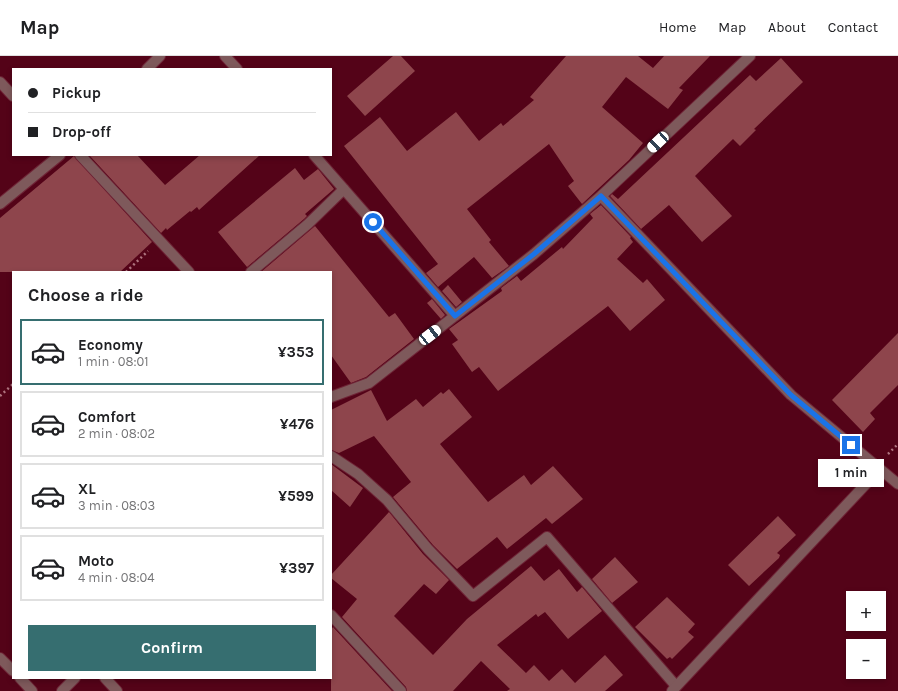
<!DOCTYPE html>
<html lang="en">
<head>
<meta charset="utf-8">
<style>
	:root { --surface:#fff; --page:#f6f6f6; --text:#202124; --muted:#757577; --line:#e0e0e0; --accent:#366e70 }
	body { margin:0; font-family:Karla,sans-serif; background:var(--page); color:var(--text); height:100vh; display:flex; flex-direction:column; font-size:15px; white-space:nowrap }
	* { box-sizing:border-box; margin:0 }
	p { font-size:13px; color:var(--muted) }
	.icon { flex:none; width:22px; height:22px; fill:none; stroke:currentColor; stroke-width:2; stroke-linecap:round; stroke-linejoin:round }
	.map { position:relative; flex:1; overflow:hidden }
	.details { position:absolute; left:12px; top:215px; width:320px; height:408px; display:flex; flex-direction:column; background:var(--surface); border-radius:0px; box-shadow:0 2px 6px #0003 }
	.details>* { flex:none }
	.hud { position:absolute; left:12px; top:12px; width:320px; height:88px; border-radius:0px; box-shadow:0 2px 6px #0003; display:grid; align-content:center; height:88px; padding:0 16px; background:var(--surface) }
	.fabs { position:absolute; left:846px; top:535px; display:grid; gap:8px }
	.fabs a { display:grid; place-items:center; width:40px; height:40px; border-radius:0px; background:var(--surface); box-shadow:0 2px 6px #0003; font-size:20px }
	.end { position:absolute; width:18px; height:18px; margin:-9px; border:5px solid #1a73e8; background:#fff; box-shadow:0 0 0 2px #fff }
	.from { border-radius:50% }
	.bubble { position:absolute; height:28px; border-radius:0px; background:var(--surface); box-shadow:0 2px 6px #0003; font-size:13px; font-weight:700; line-height:28px; text-align:center }
	.car { position:absolute; width:12px; height:24px; margin:-12px -6px; border-radius:5px; box-shadow:0 0 3px 1px #0007; background:linear-gradient(#fff 24%,#345 0 40%,#fff 0 76%,#345 0 86%,#fff 0) }
	.hud b { display:flex; align-items:center; gap:14px; height:38px; font-size:15px }
	.hud b+b { border-top:1px solid var(--line) }
	.hud i { width:10px; height:10px; background:var(--text) }
	ul { padding:0; list-style:none }
	li { display:flex; align-items:center; gap:12px; height:66px; margin:0 8px 6px; padding:0 8px; border:2px solid var(--line); border-radius:0px }
	li div { flex:1 }
	li b { display:block; font-size:15px }
	li em { font-style:normal; font-weight:700 }
	li.current { border-color:var(--accent) }
	li>.icon { width:36px; height:36px; stroke-width:1.5 }
	h2 { padding:0 16px; font-size:18px; line-height:48px }
	.cta { display:flex; gap:8px; margin-top:auto; padding:8px 16px }
	.cta a { flex:1; height:46px; border-radius:0px; background:var(--accent); color:#fff; font-size:16px; font-weight:700; line-height:46px; text-align:center }
	header { display:flex; align-items:center; gap:24px; box-sizing:border-box; height:56px; padding:0 20px; background:var(--surface); border-bottom:1px solid var(--line) }
	header strong { font-size:19px }
	nav { display:flex; gap:22px; margin-inline-start:auto; font-size:14px }
	.map>svg:first-child { display:block }
	.building { fill:#8e454c }
	.lines { fill:none; stroke-linecap:round; stroke-linejoin:round }
	.service-casing { stroke:#6f2436; stroke-width:12 }
	.minor-casing { stroke:#6f2436; stroke-width:12 }
	.path { stroke:#ae737e; stroke-width:2.5; stroke-dasharray:2 3; stroke-linecap:butt }
	.service { stroke:#7e595b; stroke-width:10 }
	.minor { stroke:#7e595b; stroke-width:10 }
	.route { stroke:#1a73e8; stroke-width:5 }
</style>
</head>
<body>
<header>
<strong>Map</strong>
<nav><a>Home</a><a>Map</a><a>About</a><a>Contact</a></nav>
</header>
<div class="map">
<svg width="898" height="635" viewBox="0 0 898 635">
	<rect width="100%" height="100%" fill="#540318"/>
	<!-- building -->
	<path class="building" d="M393 0H401L415 15 365 60 347 40Z
		M566 0H638L653 12 664 0H710L679 32 683 34 668 53 626 21 602 51 643 87 629 104 582 148 568 130 574 125 549 88 467 153 491 184 489 186 509 210 492 222 474 201 438 231 426 217 438 208 344 90 380 61 407 95 456 56 479 85 501 67 503 70 534 44 530 41Z
		M781 2 803 26 754 73 756 74 740 90 733 83 695 120 732 160 702 186 669 149 641 173 610 140 612 138 618 143 750 19 756 25Z
		M89 99H137L165 129 200 99H260L199 154 197 151 191 156 190 155 167 174 166 172 161 177Z
		M74 100 152 186 120 216H0V162Z
		M295 112 304 124 318 113 334 133 305 158 307 160 304 163 247 211 218 176Z
		M601 149 631 181 630 182 633 186 617 203 643 227 647 223 665 244 630 275 608 250 498 335 479 311 472 316 452 288 458 284 449 273 502 235 501 232 517 220 521 225 562 191 563 193 593 162 590 158Z
		M315 170 389 261 395 257 414 283 366 321 351 327 331 299V216H261Z
		M448 229 462 246 456 251 442 235Z
		M432 243 445 259 441 263 427 247Z
		M898 277V329L870 357 875 363 863 376 832 344Z
		M449 333 472 361 440 388 488 446 524 419 531 429 553 410 583 443 552 468 546 462 507 493 497 481 457 513 433 489 393 441 411 426 374 380 339 397 331 394V354L371 334 387 365 416 343 423 351 441 336 443 338Z
		M331 408 363 432 350 451 331 434Z
		M389 456 423 498 449 524 436 538 424 528 394 560 433 599 467 563 531 510 544 525 559 513 577 536 582 531 602 555 568 583 545 556 538 561 536 558 497 589 526 617 534 609 549 625 562 613 575 627 605 599 623 619 605 635H507L510 633 481 605 453 635H407L406 631 342 561 357 543 331 522V519Z
		M778 460 796 479 777 497 780 499 779 502 749 530 728 509Z
		M615 501 638 526 612 547 592 523Z
		M667 541 695 568 688 576 694 581 672 603 670 601 667 603 635 571Z
		M333 571 392 635H331V574Z"/>
	<g class="lines">
		<defs>
			<path id="service" d="M331 400 358 418 387 444 428 493 473 540 547 481 676 630
				M331 559 401 635
				M105 622 117 635"/>
			<path id="minor" d="M225 0 237 13
				M147 13 160 0
				M0 26 13 40
				M80 99 189 216
				M314 99 455 260
				M601 140 791 339 898 428
				M0 148 60 99
				M251 216 308 168 344 133
				M331 341 369 327 534 198 601 140 750 0
				M0 602 13 615
				M20 622 32 635
				M62 635 75 622
				M672 635 880 413"/>
		</defs>
		<!-- service casing -->
		<use href="#service" class="service-casing"/>
		<!-- minor casing -->
		<use href="#minor" class="minor-casing"/>
		<!-- path -->
		<path class="path" d="M126 216 148 195
			M0 340 13 328
			M888 398 898 388"/>
		<!-- service -->
		<use href="#service" class="service"/>
		<!-- minor -->
		<use href="#minor" class="minor"/>
	</g>
	<g class="lines">
		<!-- route -->
		<path class="route" d="M373 166 455 260 534 198 601 140 791 339 851 389"/>
	</g>
</svg>
<div class="fabs">
<a>+</a>
<a>−</a>
</div>
<i class="end from" style="left:373px;top:166px"></i>
<i class="end" style="left:851px;top:389px"></i>
<div class="bubble" style="left:818px;top:403px;width:66px">1 min</div>
<i class="car" style="left:658px;top:86px;rotate:227deg"></i>
<i class="car" style="left:430px;top:279px;rotate:52deg"></i>
<div class="hud">
<b><i class="from"></i>Pickup</b>
<b><i></i>Drop-off</b>
</div>
<section class="details">
<h2>Choose a ride</h2>
<ul>
<li class="current"><svg class="icon" aria-label="car" viewBox="0 0 24 24"><path d="M5 17H2v-5l4-1 3-4h7l3 4 3 1v5h-3M9 17h6M6 11h13"/><circle cx="7" cy="17" r="2"/><circle cx="17" cy="17" r="2"/></svg><div><b>Economy</b><p>1 min · 08:01</p></div><em>¥353</em></li>
<li><svg class="icon" aria-label="car" viewBox="0 0 24 24"><path d="M5 17H2v-5l4-1 3-4h7l3 4 3 1v5h-3M9 17h6M6 11h13"/><circle cx="7" cy="17" r="2"/><circle cx="17" cy="17" r="2"/></svg><div><b>Comfort</b><p>2 min · 08:02</p></div><em>¥476</em></li>
<li><svg class="icon" aria-label="car" viewBox="0 0 24 24"><path d="M5 17H2v-5l4-1 3-4h7l3 4 3 1v5h-3M9 17h6M6 11h13"/><circle cx="7" cy="17" r="2"/><circle cx="17" cy="17" r="2"/></svg><div><b>XL</b><p>3 min · 08:03</p></div><em>¥599</em></li>
<li><svg class="icon" aria-label="car" viewBox="0 0 24 24"><path d="M5 17H2v-5l4-1 3-4h7l3 4 3 1v5h-3M9 17h6M6 11h13"/><circle cx="7" cy="17" r="2"/><circle cx="17" cy="17" r="2"/></svg><div><b>Moto</b><p>4 min · 08:04</p></div><em>¥397</em></li>
</ul>
<div class="cta"><a>Confirm</a></div>
</section>
</div>
</body>
</html>
